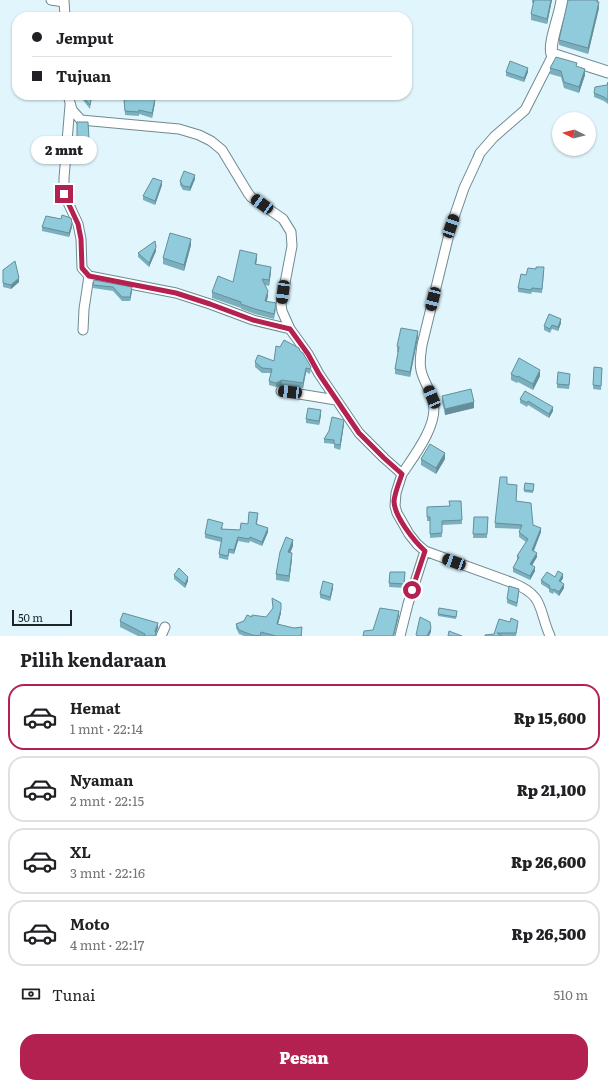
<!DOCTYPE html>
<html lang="id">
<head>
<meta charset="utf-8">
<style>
	:root { --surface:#fff; --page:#f2f2f2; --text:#202124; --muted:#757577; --line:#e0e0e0; --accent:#b22150 }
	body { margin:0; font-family:Literata,serif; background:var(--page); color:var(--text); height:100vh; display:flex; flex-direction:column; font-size:15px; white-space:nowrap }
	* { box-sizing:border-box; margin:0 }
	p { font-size:13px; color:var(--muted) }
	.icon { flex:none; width:22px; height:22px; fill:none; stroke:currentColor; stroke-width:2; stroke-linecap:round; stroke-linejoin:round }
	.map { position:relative; height:636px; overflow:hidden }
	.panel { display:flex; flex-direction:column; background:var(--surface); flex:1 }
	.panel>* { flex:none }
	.guide { position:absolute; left:12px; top:12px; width:400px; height:88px; border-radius:16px; box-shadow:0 1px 3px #0004; display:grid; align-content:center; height:88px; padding:0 20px; background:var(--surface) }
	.needle { width:26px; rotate:276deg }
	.buttons { position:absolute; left:552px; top:112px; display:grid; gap:8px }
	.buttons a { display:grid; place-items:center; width:44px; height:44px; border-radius:50%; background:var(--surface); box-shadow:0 1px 3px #0004; font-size:20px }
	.scale { position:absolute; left:12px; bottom:10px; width:60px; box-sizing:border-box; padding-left:4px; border:2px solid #1b2528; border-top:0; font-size:11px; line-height:14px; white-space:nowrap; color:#1b2528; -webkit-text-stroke:3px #e0f6fc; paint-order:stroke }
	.end { position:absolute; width:18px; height:18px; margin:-9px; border:5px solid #b22150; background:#fff; box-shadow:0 0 0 2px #fff }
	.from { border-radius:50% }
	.bubble { position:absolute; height:28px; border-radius:14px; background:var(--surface); box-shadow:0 1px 3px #0004; font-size:13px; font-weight:800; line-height:28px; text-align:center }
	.car { position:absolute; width:12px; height:24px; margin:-12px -6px; border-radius:5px; box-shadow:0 0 3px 1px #0007; background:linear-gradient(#222 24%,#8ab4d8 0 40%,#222 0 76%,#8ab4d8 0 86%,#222 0) }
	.guide b { display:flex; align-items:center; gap:14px; height:38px; font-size:15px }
	.guide b+b { border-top:1px solid var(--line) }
	.guide i { width:10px; height:10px; background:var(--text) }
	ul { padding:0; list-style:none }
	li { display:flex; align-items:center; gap:12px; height:66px; margin:0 8px 6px; padding:0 12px; border:2px solid var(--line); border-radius:16px }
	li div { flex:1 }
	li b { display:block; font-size:15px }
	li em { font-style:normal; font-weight:800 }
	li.current { border-color:var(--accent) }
	li>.icon { width:36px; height:36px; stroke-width:1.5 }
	h2 { padding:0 20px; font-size:18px; line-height:48px }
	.pay { display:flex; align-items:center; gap:10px; height:44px; padding:0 20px; font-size:15px }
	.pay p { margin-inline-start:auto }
	.primary-button { display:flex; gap:8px; margin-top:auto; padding:8px 20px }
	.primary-button a { flex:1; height:46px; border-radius:16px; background:var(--accent); color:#fff; font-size:16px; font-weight:800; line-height:46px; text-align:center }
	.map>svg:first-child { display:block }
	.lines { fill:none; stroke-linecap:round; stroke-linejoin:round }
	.minor-casing { stroke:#708990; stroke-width:11 }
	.tertiary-casing { stroke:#708990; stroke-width:13 }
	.minor { stroke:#fff; stroke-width:9 }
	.tertiary { stroke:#fff; stroke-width:11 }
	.wall { fill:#7cafbd }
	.shaded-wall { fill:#658e9a }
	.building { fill:#90cbdc; stroke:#658e9a }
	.route { stroke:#b22150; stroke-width:5 }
</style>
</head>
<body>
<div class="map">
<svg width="608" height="636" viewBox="0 0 608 636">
	<rect width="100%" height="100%" fill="#e0f6fc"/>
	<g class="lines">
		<defs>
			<path id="minor" d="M51 0 64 2
				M64 0 65 17
				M68 95 72 110 81 120 179 129 199 135 211 141 222 150 248 193 251 197 283 219 291 232 292 246 281 304 282 311 290 329 308 354 319 374 359 433 384 458 402 474 396 493 395 506 397 513 409 534 417 544 425 551 513 583C545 596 538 609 550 636
				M70 105 64 178V194L78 224 81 239 82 268 89 276 176 293 210 304 253 320 290 329
				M83 330 84 309 89 276
				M281 391 336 400
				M402 474C414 456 439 424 433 402 431 390 423 381 421 370 419 362 421 353 422 345L451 226 464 188 477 160 480 153 494 137 525 110 553 55
				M161 636 165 627
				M400 636 408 604 425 551"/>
			<path id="tertiary" d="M562 0C561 13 548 44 552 54L608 72"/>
		</defs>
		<!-- minor casing -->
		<use href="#minor" class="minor-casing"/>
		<!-- tertiary casing -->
		<use href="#tertiary" class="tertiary-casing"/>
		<!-- minor -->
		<use href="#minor" class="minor"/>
		<!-- tertiary -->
		<use href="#tertiary" class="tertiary"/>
	</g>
	<!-- wall -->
	<path class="wall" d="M532 0H552L547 24 531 20V14L534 3H532Z
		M568 0H598V2L599 8 588 54 559 45V40Z
		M577 66 585 75 579 93 564 88 561 77 550 74V68Z
		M506 72H528L524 82 506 76Z
		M608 82V104L604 101 594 97V93L607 85Z
		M82 95H92L90 109 82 99Z
		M124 100 155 103 152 118 139 114V116L125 115Z
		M77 122H88L89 145H77Z
		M195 179 190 191 183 190 180 185V181Z
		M162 185 155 205 143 200V196Z
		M42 227H72L69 237 42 231Z
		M191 245 184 271 163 264V258Z
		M156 251 149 267 138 257V253Z
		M257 259 256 264 271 272 269 286 265 285 268 296 267 301 276 309 274 319 255 314 241 309V308L212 298V292L233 282Z
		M3 270 19 282 11 289 3 287Z
		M544 272 542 293 532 292 531 294 518 292V288L526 275Z
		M94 280 132 291 130 301H122L113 291 93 288Z
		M561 323 558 331 552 329 550 333 544 330V326Z
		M418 337 410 377 395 374V369L398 352H397V346Z
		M300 351 311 367 310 374 306 372 303 388 282 385 276 387 269 385V381L271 373H262L255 367V362L274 361Z
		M594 367 602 368 601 390 593 389Z
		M511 374 540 376 533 390 518 382 517 383 511 380Z
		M570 378 569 389 557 388V384Z
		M525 391 553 411 549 418 528 405 527 407 520 403V399Z
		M442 396 474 408 445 415 442 402Z
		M321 415 319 425 306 423V419Z
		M344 424 340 450 334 448V444L324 443V439Z
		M421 459H445L436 474 421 465Z
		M525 483 534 484 533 493 524 492Z
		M507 484 517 489 516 501 533 525 541 532 534 551 537 557 532 565 535 571 530 580 513 572V568L517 560V556L526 542 519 537V532L521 529 495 528V523Z
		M461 501 462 524 442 525V537L430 538V521H427V507L450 506Z
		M258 517 257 524 268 532 262 546 250 541 249 543 238 541 234 554 229 553 228 560 219 558V554L221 542 205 538V534L223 527 222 529 240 530Z
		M474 517H488L487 538H473Z
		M293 546 290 553 292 559 289 582 276 580V574Z
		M390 572H405L404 588 389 587Z
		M174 575 188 581 185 588 174 579Z
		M555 577 563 578 561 582 564 588 559 596 554 592 553 594 549 592V589L541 584V580Z
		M333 588 330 601 320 598V594Z
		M519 593 517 607 507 603V599Z
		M439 608 457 613 456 619 438 616Z
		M281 613 278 624 302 631V636H244L239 634 236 628V624L252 617H266Z
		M120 621 158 628 156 633V636H138L120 627Z
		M518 625 516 636H485L494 634Z"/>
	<!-- shaded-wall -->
	<path class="shaded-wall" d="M551 0H552L547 24V19Z
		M599 2V8L588 54V48Z
		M528 68V72L524 82V78Z
		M585 69V75L579 93V87Z
		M155 99V103L152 118V113Z
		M195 175V179L190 191V187Z
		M162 181V185L155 205V201Z
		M72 223V227L69 237V233Z
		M191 239V245L184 271V265Z
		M156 247V251L149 267V263Z
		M257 254V259L255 269V264Z
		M271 267V272L269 286V280Z
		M19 278V282L11 289V285Z
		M132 287V291L130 301V297Z
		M268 291V296L265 306V301Z
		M561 319V323L558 331V327Z
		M418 331V337L410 377V372Z
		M306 368V372L303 388V383Z
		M540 370V376L533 390V384Z
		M282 380V385L276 387V383Z
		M474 402V408L445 415V409Z
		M553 407V411L549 418V414Z
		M321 410V415L319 425V421Z
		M344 420V424L340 450V445Z
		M445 453V459L436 474V468Z
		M268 528V532L262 546V542Z
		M541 528V532L532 554V550Z
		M238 537V541L234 554V550Z
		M293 540V546L288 558V552Z
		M292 553V559L289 582V576Z
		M537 553V557L530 569V564Z
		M535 567V571L530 580V576Z
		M563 574V578L559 584V581Z
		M188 577V581L185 588V584Z
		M333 584V588L330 601V597Z
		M564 584V588L559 596V592Z
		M281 609V613L277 628V624Z
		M399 611V616L394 636H393Z
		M158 623V628L155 636V631Z
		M431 628V632L429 636H427Z"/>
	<!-- building -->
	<path class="building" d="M534 0H551L547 19 531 14Z
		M568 0H597V2H599L588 48 559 40Z
		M556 57 577 63 576 66 585 69 579 87 564 82 561 71 550 68Z
		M510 61 528 68 524 78 506 72Z
		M608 82V100L604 97 594 93 595 87 607 85Z
		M82 95H92L90 105Z
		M149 96 155 99 152 113 139 110V112L125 111 124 100Z
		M77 122H88L89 139H77Z
		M184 171 195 175 190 187 183 186 180 181Z
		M153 178 162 181 155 201 143 196Z
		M62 215 71 218 72 223 69 233 42 227 46 216 61 219Z
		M170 233 191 239 184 265 163 258Z
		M155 241 156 247 149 263 138 253Z
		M240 250 257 254 255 264 271 267 269 280 262 279 268 291 265 301 276 303 274 314 255 309 241 304V302L212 292 218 276 233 282Z
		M15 261 19 278 11 285 3 283V270Z
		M536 267H544L542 289 532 288 531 290 518 288 521 274 526 275 528 268 536 269Z
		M94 280 132 287 130 297H122L113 287 93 285Z
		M549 314 561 319 558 327 552 325 550 329 544 326Z
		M401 328 418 331 410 372 395 369 399 347 397 346Z
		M284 340 299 348 300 351 303 353 311 367 310 369 306 368 303 383 282 380 276 383 269 381 272 369 262 368 255 362 258 355 274 361 276 346 280 347Z
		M519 358 540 370 533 384 518 376 517 377 511 374Z
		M594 367 602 368 601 386 593 385Z
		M558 372 570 374 569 385 557 384Z
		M471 389 474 402 445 409 442 396Z
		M525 391 553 407 549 414 528 401 527 403 520 399Z
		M308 408 321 410 319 421 306 419Z
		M332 417 344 420 340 445 334 444V440L324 439 329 431Z
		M430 444 445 453 436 468 421 459Z
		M500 477H507V484L517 485 516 501 531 503 533 525 541 528 532 550 537 553 530 564 535 567 530 576 513 568 519 557 517 556 528 539 519 532 522 525 495 523Z
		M525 483 534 484 533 491 524 490Z
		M449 501H461L462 520 442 521V533L430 534V517H427V507L450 506Z
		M249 512 258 513 256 524 268 528 262 542 250 537 249 539 238 537 234 550 229 549 228 556 219 554 222 538 205 534 208 519 223 523 221 529 240 530 241 523 248 524Z
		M474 517H488L487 534H473Z
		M286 537 293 540 288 552 292 553 289 576 276 574 280 552Z
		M179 568 188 577 185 584 174 575Z
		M558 571 563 574 559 581 564 584 559 592 554 589 553 590 549 588 550 586 541 580 547 572 555 577Z
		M390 572H405L404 584 389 583Z
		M323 581 333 584 330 597 320 594Z
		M509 586 519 589 517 603 507 599Z
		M272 598 281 603V609L277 624 294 628 302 627 301 636H276L261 632 260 636 252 635 239 630 236 624 244 621 247 615 252 617V615L266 617 273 608Z
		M380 608 399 611 393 636H363L364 631 373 630Z
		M439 608 457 611 456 617 438 614Z
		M123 613 158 623 155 631 156 634 155 636H144L145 634 120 621Z
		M420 617 430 622 431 628 427 636H419L416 635Z
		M511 618 518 621 516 633H497L502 636H485V635L494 634 499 619 510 622Z
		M449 631 462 636H448Z"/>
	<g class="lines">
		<!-- route -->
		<path class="route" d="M64 194 78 224 81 239 82 268 89 276 176 293 210 304 253 320 290 329 308 354 319 374 359 433 384 458 402 474C399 483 395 492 394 501 394 516 414 541 425 551L412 590"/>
	</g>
</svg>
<div class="buttons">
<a><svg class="needle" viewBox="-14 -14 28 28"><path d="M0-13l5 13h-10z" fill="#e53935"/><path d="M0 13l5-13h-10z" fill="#757577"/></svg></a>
</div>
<div class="scale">50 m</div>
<i class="end from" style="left:412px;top:590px"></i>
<i class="end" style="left:64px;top:194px"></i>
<div class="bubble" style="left:31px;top:136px;width:66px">2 mnt</div>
<i class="car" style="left:262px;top:204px;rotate:306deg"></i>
<i class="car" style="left:451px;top:226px;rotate:19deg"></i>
<i class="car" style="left:283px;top:292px;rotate:187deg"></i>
<i class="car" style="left:433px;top:299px;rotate:194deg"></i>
<i class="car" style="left:290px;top:392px;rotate:276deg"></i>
<i class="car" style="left:432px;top:397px;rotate:337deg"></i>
<i class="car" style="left:454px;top:562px;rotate:290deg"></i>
<div class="guide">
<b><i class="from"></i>Jemput</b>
<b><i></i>Tujuan</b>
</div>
</div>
<section class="panel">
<h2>Pilih kendaraan</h2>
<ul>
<li class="current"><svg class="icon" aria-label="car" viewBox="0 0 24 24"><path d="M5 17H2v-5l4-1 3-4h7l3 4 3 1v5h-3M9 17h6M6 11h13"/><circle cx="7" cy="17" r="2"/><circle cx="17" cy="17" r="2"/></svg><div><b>Hemat</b><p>1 mnt · 22:14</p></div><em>Rp 15,600</em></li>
<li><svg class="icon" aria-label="car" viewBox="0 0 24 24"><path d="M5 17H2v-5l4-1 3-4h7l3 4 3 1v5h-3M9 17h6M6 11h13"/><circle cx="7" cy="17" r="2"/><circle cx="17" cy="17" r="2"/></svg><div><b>Nyaman</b><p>2 mnt · 22:15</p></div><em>Rp 21,100</em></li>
<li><svg class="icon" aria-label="car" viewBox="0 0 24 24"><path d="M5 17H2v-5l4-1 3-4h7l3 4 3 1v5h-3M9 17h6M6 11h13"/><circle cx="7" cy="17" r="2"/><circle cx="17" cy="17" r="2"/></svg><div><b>XL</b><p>3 mnt · 22:16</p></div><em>Rp 26,600</em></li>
<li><svg class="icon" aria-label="car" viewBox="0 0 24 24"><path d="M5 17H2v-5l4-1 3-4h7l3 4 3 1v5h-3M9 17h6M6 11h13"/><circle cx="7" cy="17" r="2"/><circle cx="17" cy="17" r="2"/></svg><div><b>Moto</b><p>4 mnt · 22:17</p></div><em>Rp 26,500</em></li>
</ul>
<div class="pay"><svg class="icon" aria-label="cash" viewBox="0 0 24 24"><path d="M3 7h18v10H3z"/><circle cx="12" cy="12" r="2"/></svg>Tunai<p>510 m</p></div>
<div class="primary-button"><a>Pesan</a></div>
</section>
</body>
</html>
